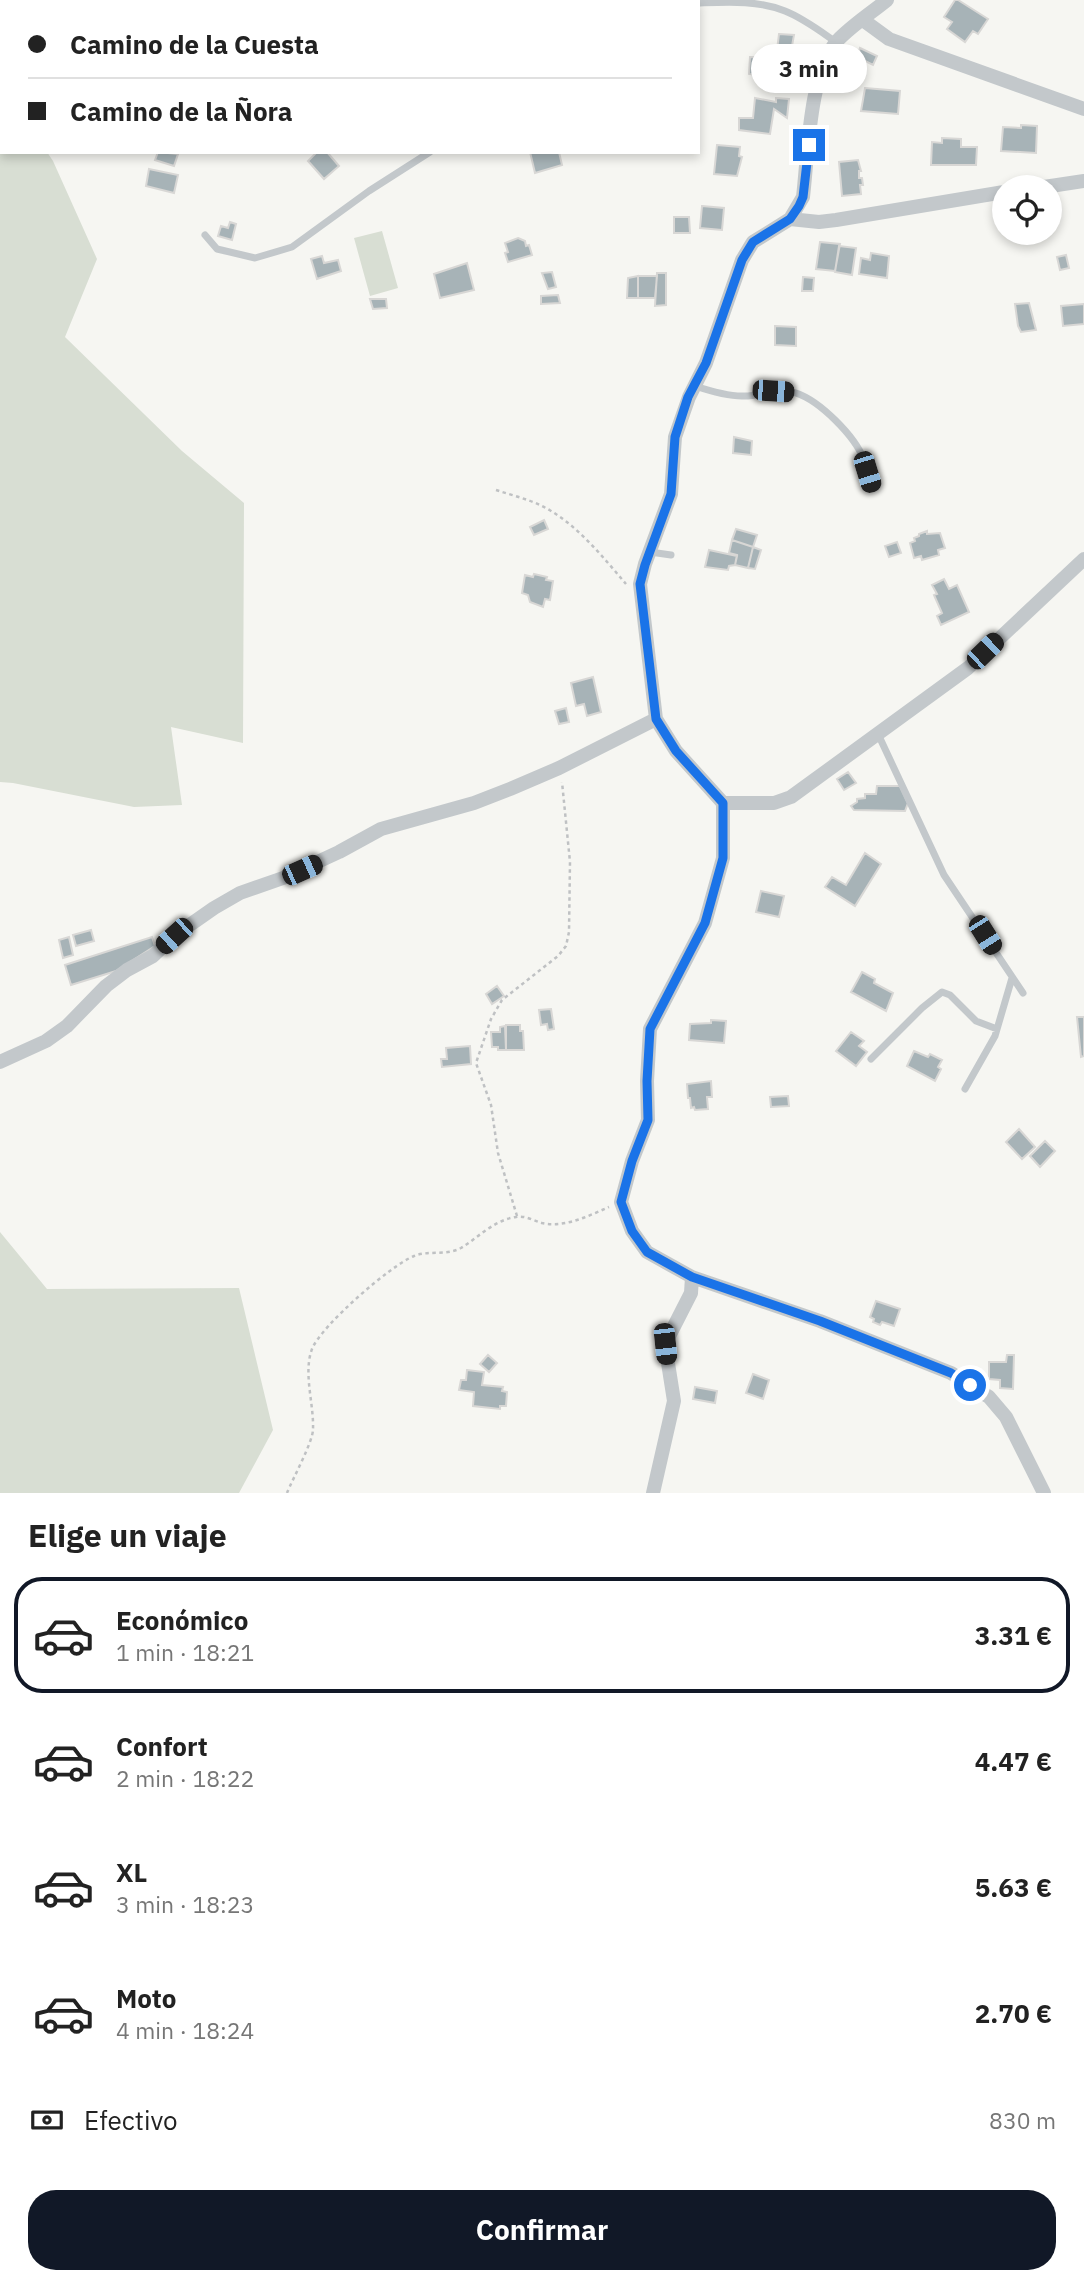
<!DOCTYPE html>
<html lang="es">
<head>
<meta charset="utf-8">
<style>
	:root { --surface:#fff; --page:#f2f2f2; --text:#222; --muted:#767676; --line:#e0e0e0; --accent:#111827 }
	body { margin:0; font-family:"IBM Plex Sans",sans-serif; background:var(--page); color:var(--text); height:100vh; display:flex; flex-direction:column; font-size:26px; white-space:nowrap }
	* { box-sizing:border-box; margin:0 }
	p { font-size:23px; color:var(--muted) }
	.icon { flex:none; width:38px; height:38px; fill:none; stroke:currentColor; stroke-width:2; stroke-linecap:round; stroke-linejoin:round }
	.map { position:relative; height:1493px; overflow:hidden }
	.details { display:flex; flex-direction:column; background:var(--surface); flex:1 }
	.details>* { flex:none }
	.banner { position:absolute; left:0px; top:0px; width:700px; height:154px; box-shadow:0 4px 10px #0003; display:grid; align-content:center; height:154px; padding:0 28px; background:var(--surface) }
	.tools { position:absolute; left:992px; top:175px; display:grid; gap:14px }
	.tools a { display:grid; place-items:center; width:70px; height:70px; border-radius:50%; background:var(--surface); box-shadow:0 4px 10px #0003; font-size:35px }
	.end { position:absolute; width:32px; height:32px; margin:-16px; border:9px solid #1a73e8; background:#fff; box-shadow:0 0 0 4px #fff }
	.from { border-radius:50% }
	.bubble { position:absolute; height:49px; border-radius:24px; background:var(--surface); box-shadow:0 4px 10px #0003; font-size:23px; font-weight:700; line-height:49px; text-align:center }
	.car { position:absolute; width:21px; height:42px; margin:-21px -10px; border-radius:9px; box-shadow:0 0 5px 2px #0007; background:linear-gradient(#222 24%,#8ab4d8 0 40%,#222 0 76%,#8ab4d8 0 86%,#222 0) }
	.banner b { display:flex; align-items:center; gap:24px; height:66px; font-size:26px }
	.banner b+b { border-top:2px solid var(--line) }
	.banner i { width:18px; height:18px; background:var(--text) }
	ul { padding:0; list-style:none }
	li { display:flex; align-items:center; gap:21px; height:116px; margin:0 14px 10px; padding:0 14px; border:4px solid transparent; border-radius:28px }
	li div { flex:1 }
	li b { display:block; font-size:26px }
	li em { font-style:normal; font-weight:700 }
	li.current { border-color:var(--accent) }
	li>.icon { width:63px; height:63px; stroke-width:1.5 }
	h2 { padding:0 28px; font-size:32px; line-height:84px }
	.pay { display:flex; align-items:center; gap:18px; height:77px; padding:0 28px; font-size:26px }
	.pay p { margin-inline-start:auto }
	.primary-button { display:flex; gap:14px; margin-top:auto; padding:14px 28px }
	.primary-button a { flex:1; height:80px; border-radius:28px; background:var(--accent); color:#fff; font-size:28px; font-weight:700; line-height:80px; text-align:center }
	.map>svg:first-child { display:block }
	.green { fill:#d8ded3 }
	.building { fill:#a7b3b7; stroke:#d8d7d5; stroke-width:2 }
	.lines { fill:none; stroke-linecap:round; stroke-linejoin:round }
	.path { stroke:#bfc1c3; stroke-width:2.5; stroke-dasharray:3.5 3.5; stroke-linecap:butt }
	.service { stroke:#c3c8cb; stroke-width:7 }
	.minor { stroke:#c3c8cb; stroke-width:14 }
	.route { stroke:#1a73e8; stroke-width:9 }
</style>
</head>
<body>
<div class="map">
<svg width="1084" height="1493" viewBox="0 0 1084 1493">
	<rect width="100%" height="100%" fill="#f6f6f2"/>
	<!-- green -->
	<path class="green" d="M0 85 2 152H47L53 161 97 259 65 337 182 451 244 503 243 743 171 727 182 805 134 807 13 783 0 782Z
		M382 231 398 288 370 296 354 238Z
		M0 1232 47 1289 239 1288 273 1430 239 1493H0Z"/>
	<!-- building -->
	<path class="building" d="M955 0H958L988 19 978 34 973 31 965 42 947 29 952 22 944 17Z
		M779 34 794 35 792 46 782 45 778 78 749 74 750 57 776 58Z
		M860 48 877 56 873 65 857 57Z
		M865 88 900 91 898 114 861 111Z
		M755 98 776 102V98L789 99 787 118 774 109 770 134 739 130V118H753Z
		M1021 125 1037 126 1036 153 1001 151 1003 127 1021 128Z
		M942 138 961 139V147H977L976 165H931L932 142 942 143Z
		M717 145 740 147 739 156 742 157 737 176 714 174Z
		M158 152 178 154 174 166 155 160Z
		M317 152H327L339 166 324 179 308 161Z
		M530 152H559L562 165 535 173Z
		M858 160 861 171H859V178H862L863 185H860L861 194 842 196 839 162Z
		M149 169 178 175 174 193 146 186Z
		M702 206 724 208 722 230 700 228Z
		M674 217H689L690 233H674Z
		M230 222 236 224 232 240 218 236 221 226 228 228Z
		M518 238 525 241 526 246 529 245 532 255 508 262 505 253 508 252 505 243Z
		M820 242 840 244 835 271 816 269Z
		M839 246 856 248 852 275 835 272Z
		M871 253 889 256 887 278 859 274 861 258 870 260Z
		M1066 255 1069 268 1060 270 1057 257Z
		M322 256 324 263 338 260 341 271 317 279 311 259Z
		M467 263 474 290 440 298 434 274Z
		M552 272 556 287 548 289 542 273Z
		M657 273H666V305L655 306Z
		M638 276V298H627L628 278Z
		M638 276H657L655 298H638Z
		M803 277 814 278 813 291H802Z
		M558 295 560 303 541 304V296Z
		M370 299H386L387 308 373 309Z
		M1029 303 1036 330 1021 332 1018 326 1015 304Z
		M1084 304V324L1063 326 1061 306Z
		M775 326 796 327V346L775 345Z
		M734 437 752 441 751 455 733 453Z
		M544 520 548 529 534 535 530 527Z
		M736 529 757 535 753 547 732 540Z
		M927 531V534L940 533 945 548 938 550 939 555 922 560 921 556 914 558 910 543 915 541 914 538 919 536V534Z
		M732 540 753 547 748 568 735 565 737 555 729 553Z
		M897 542 901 553 889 557 885 546Z
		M753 547 761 550 755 569 748 568Z
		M709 550 737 556 735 565 729 566 728 570 705 567Z
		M534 574 547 577 546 580 553 581 550 600 545 599 543 607 530 602 528 595 522 593 525 575 533 577Z
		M944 579 949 589 957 585 969 612 941 625 937 616 942 613 934 595 937 594 932 585Z
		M593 677 601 712 587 716 584 704 576 706 571 683Z
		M566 708 569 722 559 724 555 711Z
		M848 772 856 783 844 790 837 779Z
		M877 786H900L908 803 905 811 854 810 851 806 857 802V799L865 798V794H876Z
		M865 853 881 864 855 906 825 887 832 877 846 885Z
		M761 891 784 896 779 917 756 912Z
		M91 930 94 941 76 946 73 935Z
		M69 937 73 955 63 958 59 940Z
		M152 937 155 946 116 971 71 985 65 965Z
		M862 972 875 979 874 983 893 993 886 1011 851 992Z
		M497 986 504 996 492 1004 486 994Z
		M551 1009 554 1029 548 1030 547 1024 541 1025 539 1010Z
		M1077 1017H1084V1056L1081 1057Z
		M711 1020 726 1021 724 1043 689 1040 690 1024 711 1023Z
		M506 1025H520V1031H523L524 1050H506Z
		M505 1026 506 1050H498V1047H492L491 1032H500V1027Z
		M851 1032 864 1041 859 1046 867 1052 856 1066 836 1051Z
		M470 1046 471 1064 442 1067 441 1059H447L446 1048Z
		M914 1051 928 1057 930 1054 942 1060 938 1067 941 1069 935 1081 907 1066Z
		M711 1081 712 1097H707L708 1109 695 1110 694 1107 691 1108 690 1098H688L687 1084Z
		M788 1096 789 1106 771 1107 770 1097Z
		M1019 1129 1035 1147 1022 1159 1006 1142Z
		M1045 1141 1055 1151 1040 1167 1030 1156Z
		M876 1301 900 1309 894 1326 882 1322 880 1325 873 1322 874 1319 870 1317Z
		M488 1355 497 1363 489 1372 480 1364Z
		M1007 1355H1014L1013 1389 1000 1388V1380L989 1379V1362H1006Z
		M467 1370 484 1372 482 1385 503 1387 502 1391 507 1392 506 1406H500V1409L473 1406 474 1392 459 1390 461 1380H466Z
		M753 1374 769 1380 763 1399 746 1393Z
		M695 1387 717 1391 715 1403 693 1399Z"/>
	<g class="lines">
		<!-- path -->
		<path class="path" d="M496 490C511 495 528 499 542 506 576 523 602 556 626 584
			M517 1216 498 1153 491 1105 476 1063 491 1019 502 1000 558 956 566 946 569 932 570 862 562 782
			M287 1493C293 1478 313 1442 313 1429 314 1404 303 1373 312 1349 321 1326 391 1265 414 1256 429 1250 446 1256 461 1248 479 1237 494 1220 516 1217 525 1215 534 1221 542 1223 565 1228 588 1216 609 1207"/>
		<!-- service -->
		<path class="service" d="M590 0V2
			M698 3C727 2 758 0 785 11 803 18 820 31 836 42
			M205 235 217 249 255 258 292 247 369 191 430 152
			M695 386C710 391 726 396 742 396 760 397 778 387 796 393 820 401 855 436 864 460 867 468 869 477 871 486
			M650 552 671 555
			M878 734 944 875 1023 993
			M871 1059 922 1008 942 992 950 995 976 1021 997 1029
			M965 1089 995 1036 1012 978"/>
		<!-- minor -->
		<path class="minor" d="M863 20 889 39 1084 109
			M1044 187 1084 181
			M790 219 819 222 836 220 1004 192
			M723 803H774L791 797 968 668 1084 559
			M0 1062 46 1041 67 1026 106 986 127 970 153 956 174 936 214 908 240 893 283 878 339 852 381 829 474 803 510 789 559 768 656 719
			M692 1277 820 1321 951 1373 989 1397 1006 1417 1044 1493
			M653 1493 674 1401 665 1344 691 1293 692 1277 647 1252 632 1231 621 1202 632 1161 648 1120 647 1081 650 1029 705 923 723 858V803L676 751 656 719 640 584 645 564 671 494 675 437 689 397 706 363 742 260 753 242 790 219 803 197C808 156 809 73 837 41 851 26 871 13 887 0"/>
	</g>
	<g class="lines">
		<!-- route -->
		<path class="route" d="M809 145 803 197 799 206 790 219 753 242 742 260 706 363 688 397 675 437 671 494 645 565 640 584 656 719 676 751 723 803V858L705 923 650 1029 647 1081 648 1120 632 1161 621 1202 632 1231 647 1252 692 1277 820 1321 951 1373 970 1385"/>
	</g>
</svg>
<div class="tools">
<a><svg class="icon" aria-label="locate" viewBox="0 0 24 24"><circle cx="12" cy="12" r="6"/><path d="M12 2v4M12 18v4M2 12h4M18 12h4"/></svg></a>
</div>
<i class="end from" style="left:970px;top:1385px"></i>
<i class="end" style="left:809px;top:145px"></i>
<div class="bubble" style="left:751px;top:44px;width:116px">3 min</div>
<i class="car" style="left:773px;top:391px;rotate:94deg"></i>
<i class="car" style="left:867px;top:472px;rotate:163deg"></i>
<i class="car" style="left:985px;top:651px;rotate:46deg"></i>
<i class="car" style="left:302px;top:870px;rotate:66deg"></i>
<i class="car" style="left:985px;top:935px;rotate:148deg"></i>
<i class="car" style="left:174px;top:936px;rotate:228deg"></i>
<i class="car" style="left:665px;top:1344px;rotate:174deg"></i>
<div class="banner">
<b><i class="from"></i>Camino de la Cuesta</b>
<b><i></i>Camino de la Ñora</b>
</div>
</div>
<section class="details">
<h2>Elige un viaje</h2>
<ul>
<li class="current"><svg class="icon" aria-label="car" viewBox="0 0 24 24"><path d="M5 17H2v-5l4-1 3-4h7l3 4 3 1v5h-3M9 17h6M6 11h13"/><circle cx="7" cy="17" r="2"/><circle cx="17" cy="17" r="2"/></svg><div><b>Económico</b><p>1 min · 18:21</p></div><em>3.31 €</em></li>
<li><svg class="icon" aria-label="car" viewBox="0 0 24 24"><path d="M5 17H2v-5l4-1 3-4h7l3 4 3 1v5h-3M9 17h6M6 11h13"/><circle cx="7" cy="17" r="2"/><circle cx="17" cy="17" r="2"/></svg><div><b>Confort</b><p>2 min · 18:22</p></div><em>4.47 €</em></li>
<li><svg class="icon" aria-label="car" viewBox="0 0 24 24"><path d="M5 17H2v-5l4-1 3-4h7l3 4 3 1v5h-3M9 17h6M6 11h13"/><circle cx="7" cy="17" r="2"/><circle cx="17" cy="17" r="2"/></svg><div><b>XL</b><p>3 min · 18:23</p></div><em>5.63 €</em></li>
<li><svg class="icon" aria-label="car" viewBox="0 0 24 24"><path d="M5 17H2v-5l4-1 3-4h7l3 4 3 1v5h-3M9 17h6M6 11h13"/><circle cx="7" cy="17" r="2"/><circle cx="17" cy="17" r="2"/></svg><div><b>Moto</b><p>4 min · 18:24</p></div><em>2.70 €</em></li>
</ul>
<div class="pay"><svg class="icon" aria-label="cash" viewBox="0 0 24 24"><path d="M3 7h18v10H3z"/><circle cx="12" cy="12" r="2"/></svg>Efectivo<p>830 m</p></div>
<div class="primary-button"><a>Confirmar</a></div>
</section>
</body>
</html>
